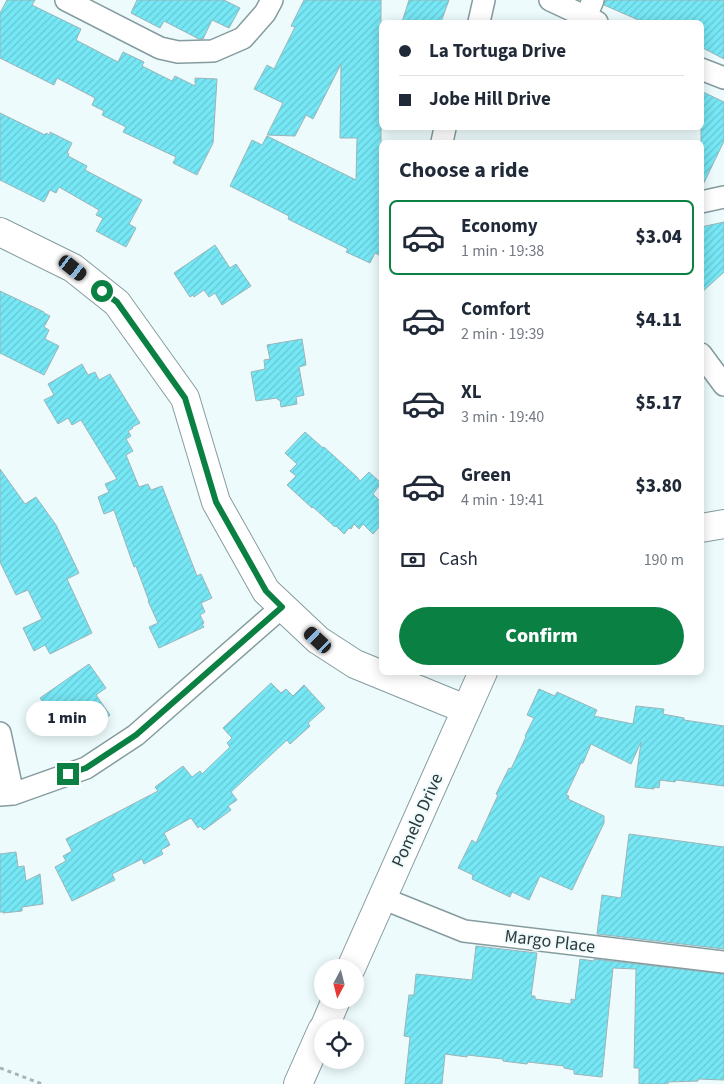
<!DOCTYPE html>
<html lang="en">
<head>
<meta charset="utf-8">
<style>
	:root { --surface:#fff; --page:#f2f2f3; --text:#1f2937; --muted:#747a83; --line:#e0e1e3; --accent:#0b8043 }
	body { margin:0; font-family:"Source Sans 3",sans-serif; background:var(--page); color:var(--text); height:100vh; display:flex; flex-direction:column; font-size:19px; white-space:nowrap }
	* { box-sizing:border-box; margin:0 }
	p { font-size:16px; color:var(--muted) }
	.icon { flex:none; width:28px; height:28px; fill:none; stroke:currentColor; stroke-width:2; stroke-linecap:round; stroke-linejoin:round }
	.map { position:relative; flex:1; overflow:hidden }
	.drawer { position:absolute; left:379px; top:140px; width:325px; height:535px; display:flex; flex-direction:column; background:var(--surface); border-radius:8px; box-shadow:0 2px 12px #0003 }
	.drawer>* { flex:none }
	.top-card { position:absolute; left:379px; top:20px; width:325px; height:110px; border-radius:8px; box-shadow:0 2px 12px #0003; display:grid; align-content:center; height:110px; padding:0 20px; background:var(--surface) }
	.needle { width:32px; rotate:187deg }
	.fabs { position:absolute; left:314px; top:959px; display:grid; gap:10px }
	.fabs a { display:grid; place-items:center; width:50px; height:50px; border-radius:50%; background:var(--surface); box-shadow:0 2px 12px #0003; font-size:25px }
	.end { position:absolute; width:22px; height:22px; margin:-11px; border:6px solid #0b8043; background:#fff; box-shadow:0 0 0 2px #fff }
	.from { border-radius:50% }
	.bubble { position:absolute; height:35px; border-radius:18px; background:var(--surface); box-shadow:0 2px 12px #0003; font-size:16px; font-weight:800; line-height:35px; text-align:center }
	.car { position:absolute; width:15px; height:30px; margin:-15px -8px; border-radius:6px; box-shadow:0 0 4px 1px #0007; background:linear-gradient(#222 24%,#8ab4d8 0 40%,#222 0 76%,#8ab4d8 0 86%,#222 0) }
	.top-card b { display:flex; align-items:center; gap:18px; height:48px; font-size:19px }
	.top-card b+b { border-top:1px solid var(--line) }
	.top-card i { width:12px; height:12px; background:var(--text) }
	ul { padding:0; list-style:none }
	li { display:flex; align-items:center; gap:15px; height:75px; margin:0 10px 8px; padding:0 10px; border:2px solid transparent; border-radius:8px }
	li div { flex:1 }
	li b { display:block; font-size:19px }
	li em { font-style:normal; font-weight:800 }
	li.on { border-color:var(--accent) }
	li>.icon { width:45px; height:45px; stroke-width:1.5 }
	h2 { padding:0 20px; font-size:22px; line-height:60px }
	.pay { display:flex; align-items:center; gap:12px; height:55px; padding:0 20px; font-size:19px }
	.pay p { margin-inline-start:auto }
	.action { display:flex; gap:10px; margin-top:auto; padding:10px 20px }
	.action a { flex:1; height:58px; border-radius:30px; background:var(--accent); color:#fff; font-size:20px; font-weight:800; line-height:58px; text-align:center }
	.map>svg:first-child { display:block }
	.building { fill:url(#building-hatch); stroke:#9cb4b7 }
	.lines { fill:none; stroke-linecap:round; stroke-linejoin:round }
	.street-casing { stroke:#859c9f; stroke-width:24 }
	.secondary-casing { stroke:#859c9f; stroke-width:30 }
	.path { stroke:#a8b4b6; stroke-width:3; stroke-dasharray:4 4; stroke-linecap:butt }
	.street { stroke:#fff; stroke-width:21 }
	.secondary { stroke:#fff; stroke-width:28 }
	.route { stroke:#0b8043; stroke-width:6 }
	.labels { text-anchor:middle; stroke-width:4; stroke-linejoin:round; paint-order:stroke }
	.street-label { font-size:18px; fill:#2f393a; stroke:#edfbfd }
</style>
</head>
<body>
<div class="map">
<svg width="724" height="1084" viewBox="0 0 724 1084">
	<defs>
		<pattern id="building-hatch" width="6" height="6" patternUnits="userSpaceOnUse" patternTransform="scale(1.25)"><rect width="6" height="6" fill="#76e7f5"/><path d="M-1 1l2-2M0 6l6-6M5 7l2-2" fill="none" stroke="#66c7d3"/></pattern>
	</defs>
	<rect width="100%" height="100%" fill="#edfbfd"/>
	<!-- building -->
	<path class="building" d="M7 0H35L32 5 81 29 76 40 118 62 123 52 144 62 142 66 172 81 175 76 195 86V78L217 79 213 143 197 175 173 163 176 157 123 132 126 127 102 115 104 111 92 105 95 98 57 78 54 85 0 58V13Z
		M137 0H224L240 8 229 28 212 20 203 39H199L164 21 160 28 131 13Z
		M304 0H381V256L375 253 370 263 346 252 348 249 288 219 289 216 230 186 252 140 262 145 267 136 356 180 357 138H340L341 64 313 119 306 115 295 136 267 135 283 103 254 89 267 65 274 69 295 27 291 26Z
		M409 0H449L441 22H402Z
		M605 0H724V59L701 47V22H643L604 5Z
		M701 91 724 102V141L701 189Z
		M0 113 45 135 46 133 50 135V132L72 143 67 153 69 154 68 156 87 166 85 170 142 200 129 224 136 228 126 247 96 231 103 218 96 215 99 210 59 187 56 193 50 190 44 202 0 180Z
		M724 222V272L701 293V227Z
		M215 245 230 268 236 264 251 286 222 305 215 293 209 297 204 290 194 297 193 295 190 297 174 273Z
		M0 291 44 312V313L50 316 44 327 49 330 45 339 59 346 44 375 0 353Z
		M302 339 306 365 299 367 304 395 296 397 297 404 281 407 280 400H278L277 398 256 401 251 372 265 369 264 360 270 359 267 345Z
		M82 364 88 375 95 372 99 380 110 374 140 423 132 427 133 428 128 431 131 436 126 439 133 451 126 455 139 487 148 484 151 490 162 486 197 576 201 574 212 598 201 603 205 612 200 615 204 623 202 624 204 627 159 648 149 627 158 623 148 601H149L136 566 134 567 114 510 104 514 98 497 109 492 105 484 117 479 81 420 72 425 68 418 58 424 44 400 54 395 48 384Z
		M305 432 323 448 324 447 357 477 360 481 369 472 381 483 373 494 381 502V525L373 534 363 524 359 529 354 524 351 529 349 528 344 534 336 526 335 527 313 507 312 508 287 485 296 476 290 471 297 464 285 453Z
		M0 469 25 504 36 497 56 525 79 573 67 579 92 633 50 654 45 645 34 651 23 628 42 619 28 590 16 595 0 562Z
		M89 664 106 688 96 695 110 715 101 721 103 724 89 733 81 722 75 726 72 721 68 724 67 723 60 728 40 698Z
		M271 683 281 693 286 689 293 696 304 685 325 708 308 723 310 726 290 744 287 740 231 792 237 800 228 806 231 810 204 830 200 826 198 828 191 818 164 833 170 845 161 850 163 854 144 864 142 859 112 874 115 880 72 901 55 867 66 861 63 856 72 851 66 839 158 791 155 787 183 766 192 777 200 771 202 774 230 747 227 743 232 738 223 728Z
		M539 689 555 696 557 692 597 710 594 716 633 724 636 706 664 709 663 714 684 718V720L724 726V786L676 780 675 782 660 780 659 788 654 787V789L635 787 641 742 631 764 591 744 583 763H581L566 795 569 796 568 799 604 816V823L572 890 540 876 529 900 512 892 510 897 472 879 473 875 458 868 472 840 476 843 498 795 496 794 509 768 511 769 526 737 525 736 534 718 527 715Z
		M629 834 724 847V949L597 934 602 895 621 898Z
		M16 852 18 867 24 866 26 881 40 874 43 904 22 907V911L3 913V912H0V854Z
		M476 946 537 953 531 996H535V999L571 1004V999L575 1000 580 959 594 961V959L724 974V1080L698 1079V1081L668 1082V1084H639V1068H634L636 969 613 968 602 1077 574 1074V1070L564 1068V1066L528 1062 527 1064 503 1061V1059L467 1055V1057L445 1054 442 1084H405L410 1037 404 1036 409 995H414L416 974 472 980Z"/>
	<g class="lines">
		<defs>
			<path id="street" d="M66 0 160 48 178 52 213 51 243 38 265 13 272 0
				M550 0 597 22
				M586 17 593 0
				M479 22 484 0
				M701 69 724 78
				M442 142 445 128
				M701 202 724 197
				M701 354 724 385
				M0 733 13 794
				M0 795 13 794 86 768 136 735 282 607
				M382 898 464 931 724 962"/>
			<path id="secondary" d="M0 232 73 268 117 303 185 398 216 502 266 591 318 640 355 664 465 709
				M701 528 724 524
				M351 968 483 672
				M324 1028 336 1000
				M298 1084 322 1030"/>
		</defs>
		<!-- street casing -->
		<use href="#street" class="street-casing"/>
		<!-- secondary casing -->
		<use href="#secondary" class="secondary-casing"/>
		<!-- path -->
		<path class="path" d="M0 1068 42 1084"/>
		<!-- street -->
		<use href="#street" class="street"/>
		<!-- secondary -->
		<use href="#secondary" class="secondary"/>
	</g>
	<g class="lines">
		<!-- route -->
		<path class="route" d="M68 774 86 768 136 735 282 607 266 591 216 502 185 398 117 302 102 291"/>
	</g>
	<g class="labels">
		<!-- street labels -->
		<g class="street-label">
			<text transform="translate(417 820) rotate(-66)" y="6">Pomelo Drive</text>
			<text transform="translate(550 941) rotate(7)" y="6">Margo Place</text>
		</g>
	</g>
</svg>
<div class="fabs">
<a><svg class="needle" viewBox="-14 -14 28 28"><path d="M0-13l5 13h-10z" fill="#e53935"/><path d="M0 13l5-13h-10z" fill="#747a83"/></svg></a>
<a><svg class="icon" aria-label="locate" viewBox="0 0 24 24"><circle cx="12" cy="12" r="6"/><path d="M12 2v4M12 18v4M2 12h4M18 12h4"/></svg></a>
</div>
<i class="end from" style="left:102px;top:291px"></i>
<i class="end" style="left:68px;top:774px"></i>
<div class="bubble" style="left:26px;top:701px;width:82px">1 min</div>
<i class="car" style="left:73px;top:268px;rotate:128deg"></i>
<i class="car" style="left:318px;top:640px;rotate:313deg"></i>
<div class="top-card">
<b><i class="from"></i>La Tortuga Drive</b>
<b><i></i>Jobe Hill Drive</b>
</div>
<section class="drawer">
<h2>Choose a ride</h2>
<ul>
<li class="on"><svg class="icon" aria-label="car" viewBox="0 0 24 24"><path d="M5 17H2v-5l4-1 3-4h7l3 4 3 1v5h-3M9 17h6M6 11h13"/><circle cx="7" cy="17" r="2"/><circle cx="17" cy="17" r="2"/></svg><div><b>Economy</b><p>1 min · 19:38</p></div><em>$3.04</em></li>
<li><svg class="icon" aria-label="car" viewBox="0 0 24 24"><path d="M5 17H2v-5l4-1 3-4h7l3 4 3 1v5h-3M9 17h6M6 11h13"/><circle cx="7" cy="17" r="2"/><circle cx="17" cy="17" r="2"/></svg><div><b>Comfort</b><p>2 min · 19:39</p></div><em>$4.11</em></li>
<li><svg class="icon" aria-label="car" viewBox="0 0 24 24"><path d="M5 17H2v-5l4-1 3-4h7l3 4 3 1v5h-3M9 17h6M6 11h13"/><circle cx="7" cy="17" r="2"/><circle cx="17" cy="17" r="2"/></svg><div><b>XL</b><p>3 min · 19:40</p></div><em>$5.17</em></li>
<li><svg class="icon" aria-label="car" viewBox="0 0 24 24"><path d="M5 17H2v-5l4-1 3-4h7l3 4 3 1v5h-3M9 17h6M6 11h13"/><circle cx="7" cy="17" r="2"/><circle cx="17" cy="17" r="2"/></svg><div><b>Green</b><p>4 min · 19:41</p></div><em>$3.80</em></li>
</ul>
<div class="pay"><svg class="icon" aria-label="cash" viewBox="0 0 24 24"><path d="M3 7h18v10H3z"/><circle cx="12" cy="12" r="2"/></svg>Cash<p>190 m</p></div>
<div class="action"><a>Confirm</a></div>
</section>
</div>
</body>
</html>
